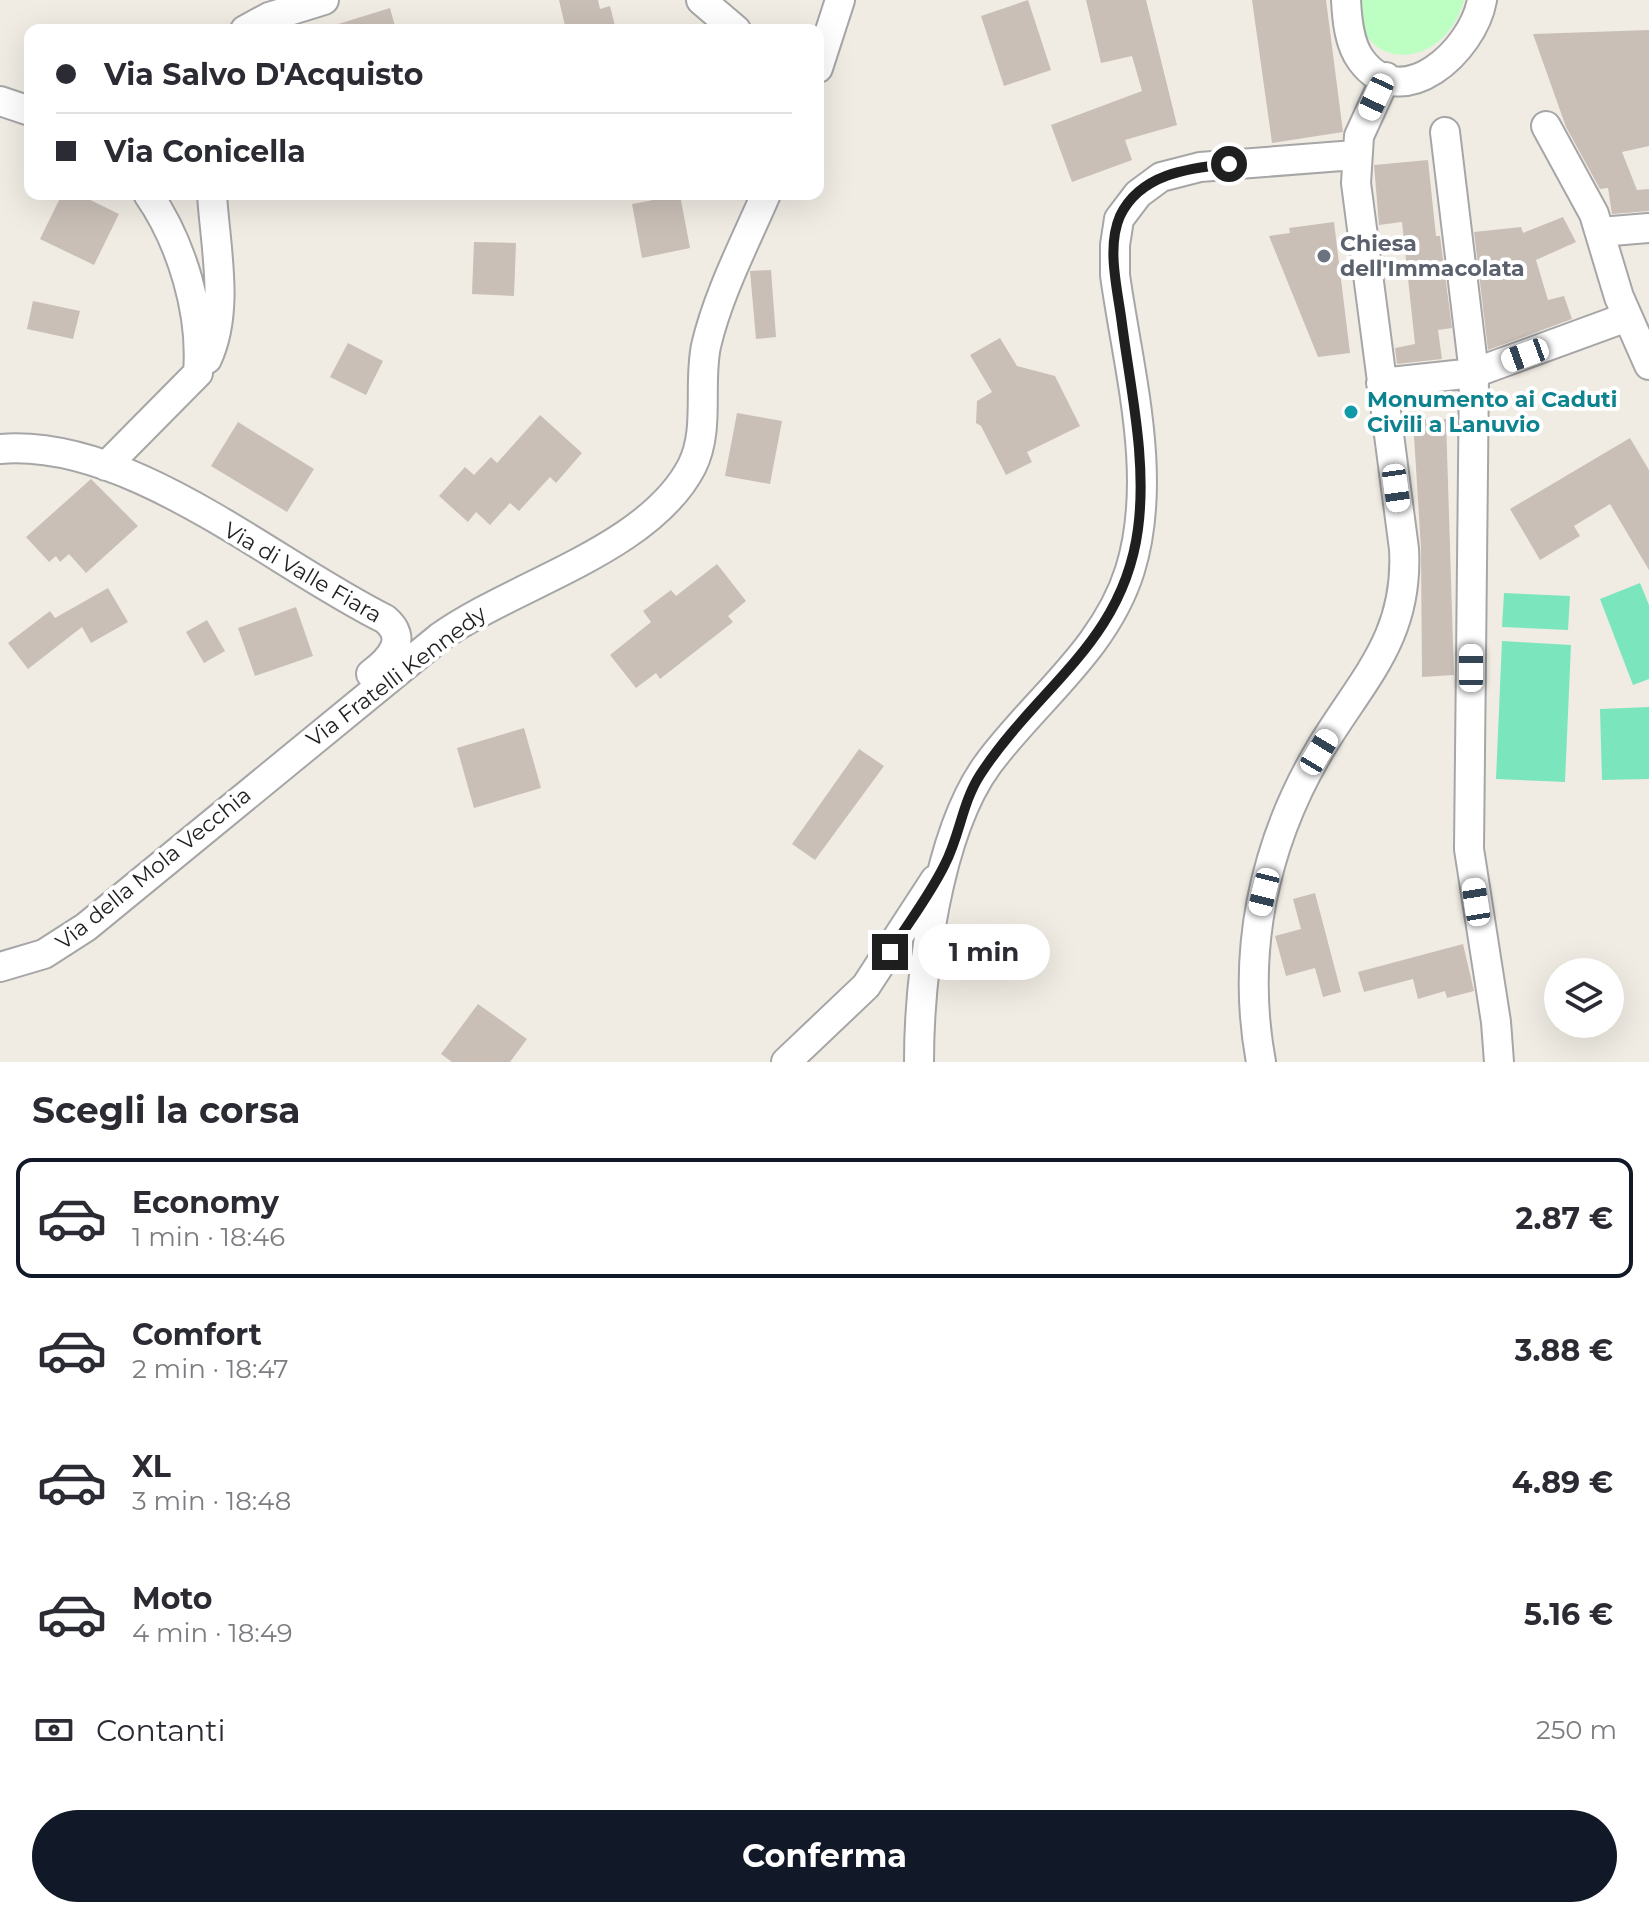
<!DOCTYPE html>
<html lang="it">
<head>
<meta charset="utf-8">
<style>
	:root { --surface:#fff; --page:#f2f2f3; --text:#2b2b33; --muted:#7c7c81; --line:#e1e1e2; --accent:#111827 }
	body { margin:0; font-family:Montserrat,sans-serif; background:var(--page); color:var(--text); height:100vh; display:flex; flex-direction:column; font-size:30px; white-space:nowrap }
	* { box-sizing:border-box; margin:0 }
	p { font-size:26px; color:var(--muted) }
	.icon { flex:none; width:44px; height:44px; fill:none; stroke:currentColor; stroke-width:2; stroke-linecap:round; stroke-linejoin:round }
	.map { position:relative; height:1062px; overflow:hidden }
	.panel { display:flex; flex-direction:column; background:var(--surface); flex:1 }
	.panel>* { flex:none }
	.banner { position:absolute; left:24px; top:24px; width:800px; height:176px; border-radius:16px; box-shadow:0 8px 32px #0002; display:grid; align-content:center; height:176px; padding:0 32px; background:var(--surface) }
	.tools { position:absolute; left:1544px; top:958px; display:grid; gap:16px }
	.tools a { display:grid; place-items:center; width:80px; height:80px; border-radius:50%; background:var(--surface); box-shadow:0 8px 32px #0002; font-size:40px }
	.end { position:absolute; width:36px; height:36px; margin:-18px; border:10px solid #1f1f1f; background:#fff; box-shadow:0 0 0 4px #fff }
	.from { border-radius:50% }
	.bubble { position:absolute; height:56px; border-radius:28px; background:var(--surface); box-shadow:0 8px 32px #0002; font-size:26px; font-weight:700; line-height:56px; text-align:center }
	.car { position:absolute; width:24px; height:48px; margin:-24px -12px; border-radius:10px; box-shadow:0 0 6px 2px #0007; background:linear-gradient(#fff 24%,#345 0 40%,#fff 0 76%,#345 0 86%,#fff 0) }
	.banner b { display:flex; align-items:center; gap:28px; height:76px; font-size:30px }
	.banner b+b { border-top:2px solid var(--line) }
	.banner i { width:20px; height:20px; background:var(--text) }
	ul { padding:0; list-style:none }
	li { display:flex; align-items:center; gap:24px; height:120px; margin:0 16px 12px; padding:0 16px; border:4px solid transparent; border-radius:16px }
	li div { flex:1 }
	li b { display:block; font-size:30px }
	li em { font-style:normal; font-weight:700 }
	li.on { border-color:var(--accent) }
	li>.icon { width:72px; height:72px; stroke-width:1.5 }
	h2 { padding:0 32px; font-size:36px; line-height:96px }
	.pay { display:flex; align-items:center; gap:20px; height:88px; padding:0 32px; font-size:30px }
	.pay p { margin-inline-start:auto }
	.cta { display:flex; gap:16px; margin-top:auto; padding:16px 32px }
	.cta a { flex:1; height:92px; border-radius:48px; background:var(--accent); color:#fff; font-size:32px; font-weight:700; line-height:92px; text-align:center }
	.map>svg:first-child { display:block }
	.park { fill:#bdfec3 }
	.pitch { fill:#7be6bd }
	.building { fill:#c9bfb7 }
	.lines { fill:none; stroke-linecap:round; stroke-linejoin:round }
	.minor-casing { stroke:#a6a6a6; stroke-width:32 }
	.minor { stroke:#fff; stroke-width:28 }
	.route { stroke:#1f1f1f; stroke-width:10 }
	.worship-dot { fill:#6b7280; stroke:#fff; stroke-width:3 }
	.culture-dot { fill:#0f9aa8; stroke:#fff; stroke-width:3 }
	.labels { text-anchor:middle; stroke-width:8; stroke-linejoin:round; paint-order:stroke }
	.worship-label { font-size:22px; font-weight:bold; fill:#5b616d; stroke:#fff; text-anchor:start }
	.culture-label { font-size:22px; font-weight:bold; fill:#0d838f; stroke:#fff; text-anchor:start }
	.street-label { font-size:22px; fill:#1f1f1f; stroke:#fff }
</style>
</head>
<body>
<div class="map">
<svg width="1649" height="1062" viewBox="0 0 1649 1062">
	<rect width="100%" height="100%" fill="#f0ece4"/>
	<!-- park -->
	<path class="park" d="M1359 0H1464C1443 75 1354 71 1359 0Z"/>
	<!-- pitch -->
	<path class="pitch" d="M1640 583 1649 605V679L1633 685 1600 599Z
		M1504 593 1570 596 1568 630 1502 627Z
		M1502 641 1571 645 1565 782 1496 779Z
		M1649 707V779L1602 780 1600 709Z"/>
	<!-- building -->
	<path class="building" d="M559 0H598L600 9 610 6 616 30H566Z
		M1028 0 1051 70 1004 86 981 16Z
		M1086 0H1146L1177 125 1125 140 1132 160 1072 182 1051 125 1142 91 1132 56 1101 63Z
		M1252 0H1326L1343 132 1272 143Z
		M390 8 396 30H336L335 25Z
		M1649 30V146L1622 152 1637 190 1649 189V211L1612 214 1608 188 1600 189 1566 127 1533 34Z
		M1428 160 1436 236H1440L1452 328 1438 330 1442 359 1397 364 1395 348 1415 344 1402 222 1379 225 1374 165Z
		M62 194H78L119 214 94 265 40 239Z
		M680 195 690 248 642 258 632 204Z
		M1563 217 1576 242 1536 260 1548 300 1564 296 1572 319 1488 350 1474 232 1521 227 1523 233Z
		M1334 222 1350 353 1318 357 1269 236 1290 233 1289 228Z
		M474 242 516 243 514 296 472 294Z
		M771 270 776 337 756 339 750 271Z
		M33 301 80 311 73 339 27 329Z
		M1000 338 1017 366 1055 376 1080 426 1027 452 1032 462 1006 475 981 426 976 423 977 401 992 392 970 355Z
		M348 343 383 361 366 395 330 377Z
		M737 413 782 421 770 484 725 476Z
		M540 415 582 453 556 483 550 477 519 511 510 503 490 525 476 512 468 522 439 496 465 467 474 475 491 457 497 463Z
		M1446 419 1454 675 1422 677 1421 549 1413 420Z
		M238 422 314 469 287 512 211 466Z
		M1630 438 1649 470V570L1610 504 1574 526 1580 536 1540 560 1510 509Z
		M91 479 138 526 86 573 69 554 60 562 56 556 49 562 26 537Z
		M717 564 746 601 728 616 733 622 660 679 656 673 636 688 610 655 651 622 643 611 671 590 676 596Z
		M108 588 128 622 91 643 82 627 28 669 8 643 50 611 55 618Z
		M296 607 313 656 255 676 238 628Z
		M207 620 225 651 204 663 186 632Z
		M524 728 541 788 474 808 457 748Z
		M859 749 884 766 815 860 792 844Z
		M1315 893 1341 992 1323 997 1315 968 1286 976 1275 936 1301 929 1293 899Z
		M1463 944 1474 991 1447 998 1445 991 1418 999 1413 979 1364 992 1358 972Z
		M478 1004 527 1039 510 1062H452L441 1054Z"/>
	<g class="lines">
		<defs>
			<path id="minor" d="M701 0 736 30
				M1346 0C1347 19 1349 44 1361 60 1402 116 1473 51 1482 0
				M245 30 269 17 324 0
				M818 68 840 0
				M0 101 30 111
				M1546 126 1594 214 1619 297 1649 365
				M1445 132 1474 373 1469 849 1496 1022 1499 1062
				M1600 232 1649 228
				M207 359C230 310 215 246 212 194
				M1381 383 1474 373 1627 317
				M0 449C130 438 272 563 385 619 409 639 391 659 371 674
				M106 466 198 373C203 314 182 243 148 194
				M0 967 44 954 86 927 440 637C514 584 649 550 692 466 710 430 698 385 706 346 718 294 745 243 766 194
				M786 1062 866 986 935 880
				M919 1062C919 977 937 833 988 764 1036 699 1105 650 1130 570 1159 476 1128 369 1115 275V245L1119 219 1138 194 1161 177 1200 167 1355 155
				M1261 1062C1241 955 1263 846 1319 751 1361 680 1409 639 1404 549L1356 183 1359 136 1386 77"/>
		</defs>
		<!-- minor casing -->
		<use href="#minor" class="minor-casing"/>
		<!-- minor -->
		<use href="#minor" class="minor"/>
	</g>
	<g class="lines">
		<!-- route -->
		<path class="route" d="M890 952C908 923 930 895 945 864 960 835 962 803 980 775 1037 687 1123 643 1138 529 1147 461 1131 392 1122 324 1118 291 1106 248 1120 216 1140 174 1188 168 1229 164"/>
	</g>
	<!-- markers -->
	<circle class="worship-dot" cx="1324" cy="256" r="8"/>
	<circle class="culture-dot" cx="1351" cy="412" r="8"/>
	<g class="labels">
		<!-- worship labels -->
		<g class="worship-label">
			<text x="1340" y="251">Chiesa<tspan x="1340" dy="25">dell'Immacolata</tspan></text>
		</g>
		<!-- culture labels -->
		<g class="culture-label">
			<text x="1367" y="407">Monumento ai Caduti<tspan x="1367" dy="25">Civili a Lanuvio</tspan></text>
		</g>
		<!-- street labels -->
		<g class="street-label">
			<text transform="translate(303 572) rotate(30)" y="8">Via di Valle Fiara</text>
			<text transform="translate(396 676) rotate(-37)" y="8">Via Fratelli Kennedy</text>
			<text transform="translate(153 868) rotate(-39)" y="8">Via della Mola Vecchia</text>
		</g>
	</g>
</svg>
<div class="tools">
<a><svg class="icon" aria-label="layers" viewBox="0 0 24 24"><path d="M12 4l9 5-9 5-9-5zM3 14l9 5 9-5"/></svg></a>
</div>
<i class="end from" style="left:1229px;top:164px"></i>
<i class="end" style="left:890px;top:952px"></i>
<div class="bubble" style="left:918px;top:924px;width:132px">1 min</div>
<i class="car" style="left:1376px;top:97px;rotate:205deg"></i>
<i class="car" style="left:1525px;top:355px;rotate:250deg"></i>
<i class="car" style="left:1396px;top:488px;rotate:172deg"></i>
<i class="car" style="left:1471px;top:668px;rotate:0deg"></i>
<i class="car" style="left:1319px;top:752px;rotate:31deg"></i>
<i class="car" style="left:1264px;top:892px;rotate:194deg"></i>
<i class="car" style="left:1476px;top:902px;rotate:351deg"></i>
<div class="banner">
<b><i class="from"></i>Via Salvo D'Acquisto</b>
<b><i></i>Via Conicella</b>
</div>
</div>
<section class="panel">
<h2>Scegli la corsa</h2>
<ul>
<li class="on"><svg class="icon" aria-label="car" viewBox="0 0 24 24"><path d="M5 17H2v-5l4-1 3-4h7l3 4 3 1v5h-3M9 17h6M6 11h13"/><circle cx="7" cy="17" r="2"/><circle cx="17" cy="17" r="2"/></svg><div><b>Economy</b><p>1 min · 18:46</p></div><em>2.87 €</em></li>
<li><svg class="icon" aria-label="car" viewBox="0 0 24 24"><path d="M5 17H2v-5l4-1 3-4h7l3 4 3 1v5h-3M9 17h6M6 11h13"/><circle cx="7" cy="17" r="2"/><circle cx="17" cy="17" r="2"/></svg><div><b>Comfort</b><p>2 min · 18:47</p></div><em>3.88 €</em></li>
<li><svg class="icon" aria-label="car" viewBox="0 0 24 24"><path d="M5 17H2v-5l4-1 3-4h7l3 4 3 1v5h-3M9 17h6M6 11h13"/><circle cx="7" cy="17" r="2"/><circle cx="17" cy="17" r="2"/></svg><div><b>XL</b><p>3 min · 18:48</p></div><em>4.89 €</em></li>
<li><svg class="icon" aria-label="car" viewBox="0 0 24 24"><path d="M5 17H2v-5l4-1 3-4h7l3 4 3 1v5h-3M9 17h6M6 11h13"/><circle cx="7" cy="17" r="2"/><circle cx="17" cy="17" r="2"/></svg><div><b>Moto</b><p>4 min · 18:49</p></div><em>5.16 €</em></li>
</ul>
<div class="pay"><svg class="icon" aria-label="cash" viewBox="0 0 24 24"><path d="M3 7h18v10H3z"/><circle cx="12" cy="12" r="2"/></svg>Contanti<p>250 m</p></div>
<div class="cta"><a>Conferma</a></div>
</section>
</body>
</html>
